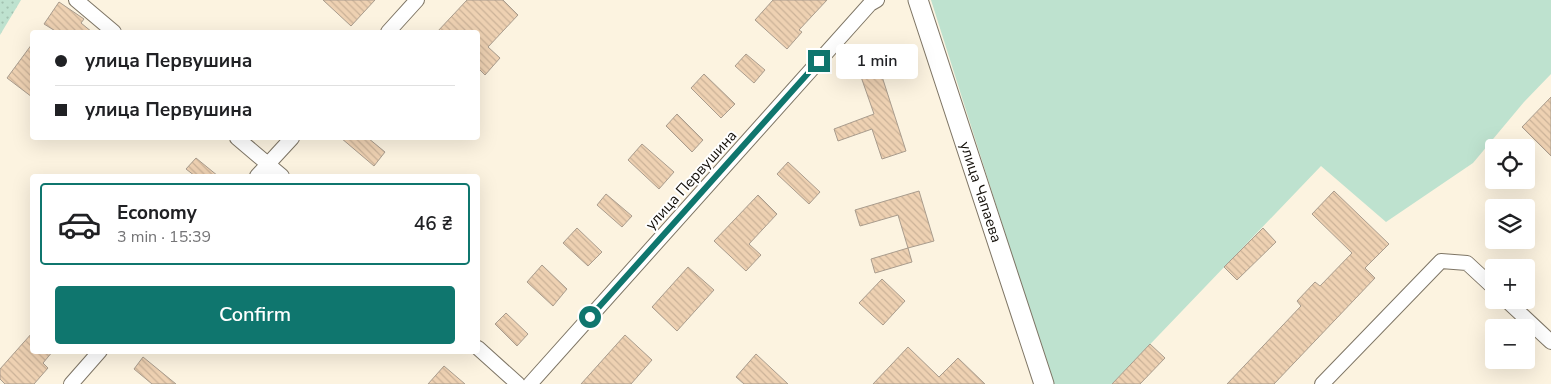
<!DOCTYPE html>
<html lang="en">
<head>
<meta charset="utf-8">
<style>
	:root { --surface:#fff; --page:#f2f2f2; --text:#202124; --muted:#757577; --line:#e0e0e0; --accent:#0f766e }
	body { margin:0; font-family:"Nunito Sans",sans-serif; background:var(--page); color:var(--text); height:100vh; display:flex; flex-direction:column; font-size:19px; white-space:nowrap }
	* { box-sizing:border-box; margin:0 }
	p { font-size:16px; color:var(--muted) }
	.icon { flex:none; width:28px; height:28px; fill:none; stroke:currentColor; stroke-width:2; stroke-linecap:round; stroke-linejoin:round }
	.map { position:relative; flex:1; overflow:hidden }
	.side { position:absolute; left:30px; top:174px; width:450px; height:180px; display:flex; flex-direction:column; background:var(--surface); border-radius:5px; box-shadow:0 5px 20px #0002 }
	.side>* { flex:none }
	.top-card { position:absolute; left:30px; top:30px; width:450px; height:110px; border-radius:5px; box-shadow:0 5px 20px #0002; display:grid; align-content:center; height:110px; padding:0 25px; background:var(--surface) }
	.fabs { position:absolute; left:1485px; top:139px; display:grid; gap:10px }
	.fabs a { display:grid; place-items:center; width:50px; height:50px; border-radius:5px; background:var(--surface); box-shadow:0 5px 20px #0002; font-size:25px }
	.end { position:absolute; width:22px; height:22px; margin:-11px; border:6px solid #0f766e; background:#fff; box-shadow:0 0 0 2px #fff }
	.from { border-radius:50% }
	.bubble { position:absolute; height:35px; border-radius:5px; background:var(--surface); box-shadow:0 5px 20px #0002; font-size:16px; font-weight:600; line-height:35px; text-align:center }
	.top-card b { display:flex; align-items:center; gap:18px; height:48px; font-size:19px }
	.top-card b+b { border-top:1px solid var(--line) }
	.top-card i { width:12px; height:12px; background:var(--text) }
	ul { padding:9px 0 0; list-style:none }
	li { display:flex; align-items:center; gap:15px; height:82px; margin:0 10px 8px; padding:0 15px; border:2px solid transparent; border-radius:5px }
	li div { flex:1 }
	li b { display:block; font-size:19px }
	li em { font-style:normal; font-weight:600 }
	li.on { border-color:var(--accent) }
	li>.icon { width:45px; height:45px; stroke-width:1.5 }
	.action { display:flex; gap:10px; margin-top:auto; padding:10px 25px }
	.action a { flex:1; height:58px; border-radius:5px; background:var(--accent); color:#fff; font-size:20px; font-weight:600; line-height:58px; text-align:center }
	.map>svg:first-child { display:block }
	.park { fill:#bee2cf }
	.garden { fill:url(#garden-dots) }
	.building { fill:url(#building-back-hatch); stroke:#a99c8d }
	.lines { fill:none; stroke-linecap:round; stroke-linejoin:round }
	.minor-casing { stroke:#7e7565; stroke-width:16 }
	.secondary-casing { stroke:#7e7565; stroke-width:21 }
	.minor { stroke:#fff; stroke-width:14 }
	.secondary { stroke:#fff; stroke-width:19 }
	.route { stroke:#0f766e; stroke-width:6 }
	.labels { text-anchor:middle; stroke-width:4; stroke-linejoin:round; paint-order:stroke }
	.street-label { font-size:15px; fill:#120e08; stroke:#fff }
</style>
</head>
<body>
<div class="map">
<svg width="1551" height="384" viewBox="0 0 1551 384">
	<defs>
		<pattern id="garden-dots" width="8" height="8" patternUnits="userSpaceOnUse" patternTransform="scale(1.25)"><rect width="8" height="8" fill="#bee2cf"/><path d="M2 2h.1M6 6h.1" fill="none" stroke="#a2c1b0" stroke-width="1.8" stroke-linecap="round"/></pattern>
		<pattern id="building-back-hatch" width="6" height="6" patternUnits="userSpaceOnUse" patternTransform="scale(1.25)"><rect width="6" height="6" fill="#eed1b2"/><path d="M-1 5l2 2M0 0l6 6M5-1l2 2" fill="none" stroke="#cbb298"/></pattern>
	</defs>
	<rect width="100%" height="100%" fill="#fcf3e0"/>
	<!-- park -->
	<path class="park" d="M931 0H1551V74L1524 102 1473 163 1386 222 1321 166 1112 384H1053Z"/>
	<!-- garden -->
	<path class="garden" d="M0 0H21L0 35Z"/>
	<!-- building -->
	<path class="building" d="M323 0H375L351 26Z
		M467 0H503L518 15 488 47 500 58 485 75 478 68V32H437Z
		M773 0H827L799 30 802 32 787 49 755 20Z
		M59 2 84 19 81 23 92 32H57L44 24Z
		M32 44V97L7 78Z
		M746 54 765 70 754 83 735 66Z
		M878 64 906 151 882 159 872 129 838 141 834 129 874 114 859 71Z
		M704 74 735 104 721 118 691 88Z
		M1551 97V156L1522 127Z
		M677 114 703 140 692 152 666 126Z
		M341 138H368L385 152 374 166Z
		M642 144 674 172 659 189 628 160Z
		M196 158 218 176H195L186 169Z
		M788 162 820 192 809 204 777 174Z
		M919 191 934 241 908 248 898 215 860 226 855 210Z
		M1334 191 1389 244 1365 268 1375 278 1274 384H1227L1301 306 1297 301 1315 282 1320 286 1352 253 1312 214Z
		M606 194 632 216 622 227 597 205Z
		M758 195 777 214 749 244 761 255 746 271 714 241Z
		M577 228 602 252 588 266 563 243Z
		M1263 228 1276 242 1237 280 1224 267Z
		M908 248 912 262 875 273 871 259Z
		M542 265 567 289 553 306 527 282Z
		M688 267 714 290 677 331 652 307Z
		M882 279 905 301 883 325 859 303Z
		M506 313 528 334 517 346 495 324Z
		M32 333V351H53L43 363 48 368 34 384H5L0 379V369Z
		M625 335 652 360 631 384H581Z
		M1150 344 1165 358 1140 384H1112Z
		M908 347 939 377 958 358 985 384H873Z
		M756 354 788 384H744L736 377Z
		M143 357 176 384H152L134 369Z
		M444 366 465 384H428Z"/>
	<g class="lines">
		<defs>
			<path id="minor" d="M76 0 114 32
				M388 32 417 0
				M237 138 282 176
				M257 176 292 138
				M1506 300 1551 342
				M478 348 518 384
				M71 384 100 351
				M530 384 870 4 877 0
				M1322 384 1441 261 1467 263 1494 288"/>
			<g id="secondary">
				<path id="s1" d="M918 0 1044 384"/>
			</g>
		</defs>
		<!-- minor casing -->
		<use href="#minor" class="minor-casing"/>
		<!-- secondary casing -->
		<use href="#secondary" class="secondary-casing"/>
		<!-- minor -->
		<use href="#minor" class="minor"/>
		<!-- secondary -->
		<use href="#secondary" class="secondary"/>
	</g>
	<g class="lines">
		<!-- route -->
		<path class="route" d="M590 317 819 61"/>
	</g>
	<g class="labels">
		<!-- street labels -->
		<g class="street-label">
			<text transform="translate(691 180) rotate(-48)" y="5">улица Первушина</text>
			<text dy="5" stroke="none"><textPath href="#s1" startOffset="202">улица Чапаева</textPath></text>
		</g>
	</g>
</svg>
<div class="fabs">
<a><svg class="icon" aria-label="locate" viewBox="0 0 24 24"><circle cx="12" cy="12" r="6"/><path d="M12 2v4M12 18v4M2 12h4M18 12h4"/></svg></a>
<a><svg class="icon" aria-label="layers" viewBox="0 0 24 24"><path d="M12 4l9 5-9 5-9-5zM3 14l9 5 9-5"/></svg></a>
<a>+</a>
<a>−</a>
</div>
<i class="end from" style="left:590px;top:317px"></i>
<i class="end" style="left:819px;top:61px"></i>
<div class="bubble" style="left:836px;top:44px;width:82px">1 min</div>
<div class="top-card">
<b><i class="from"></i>улица Первушина</b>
<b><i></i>улица Первушина</b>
</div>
<section class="side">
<ul>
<li class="on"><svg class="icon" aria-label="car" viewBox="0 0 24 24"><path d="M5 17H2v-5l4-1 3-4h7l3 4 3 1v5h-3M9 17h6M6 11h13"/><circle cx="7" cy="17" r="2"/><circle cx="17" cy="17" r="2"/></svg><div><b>Economy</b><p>3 min · 15:39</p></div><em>46 ₴</em></li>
</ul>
<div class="action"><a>Confirm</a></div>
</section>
</div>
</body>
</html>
